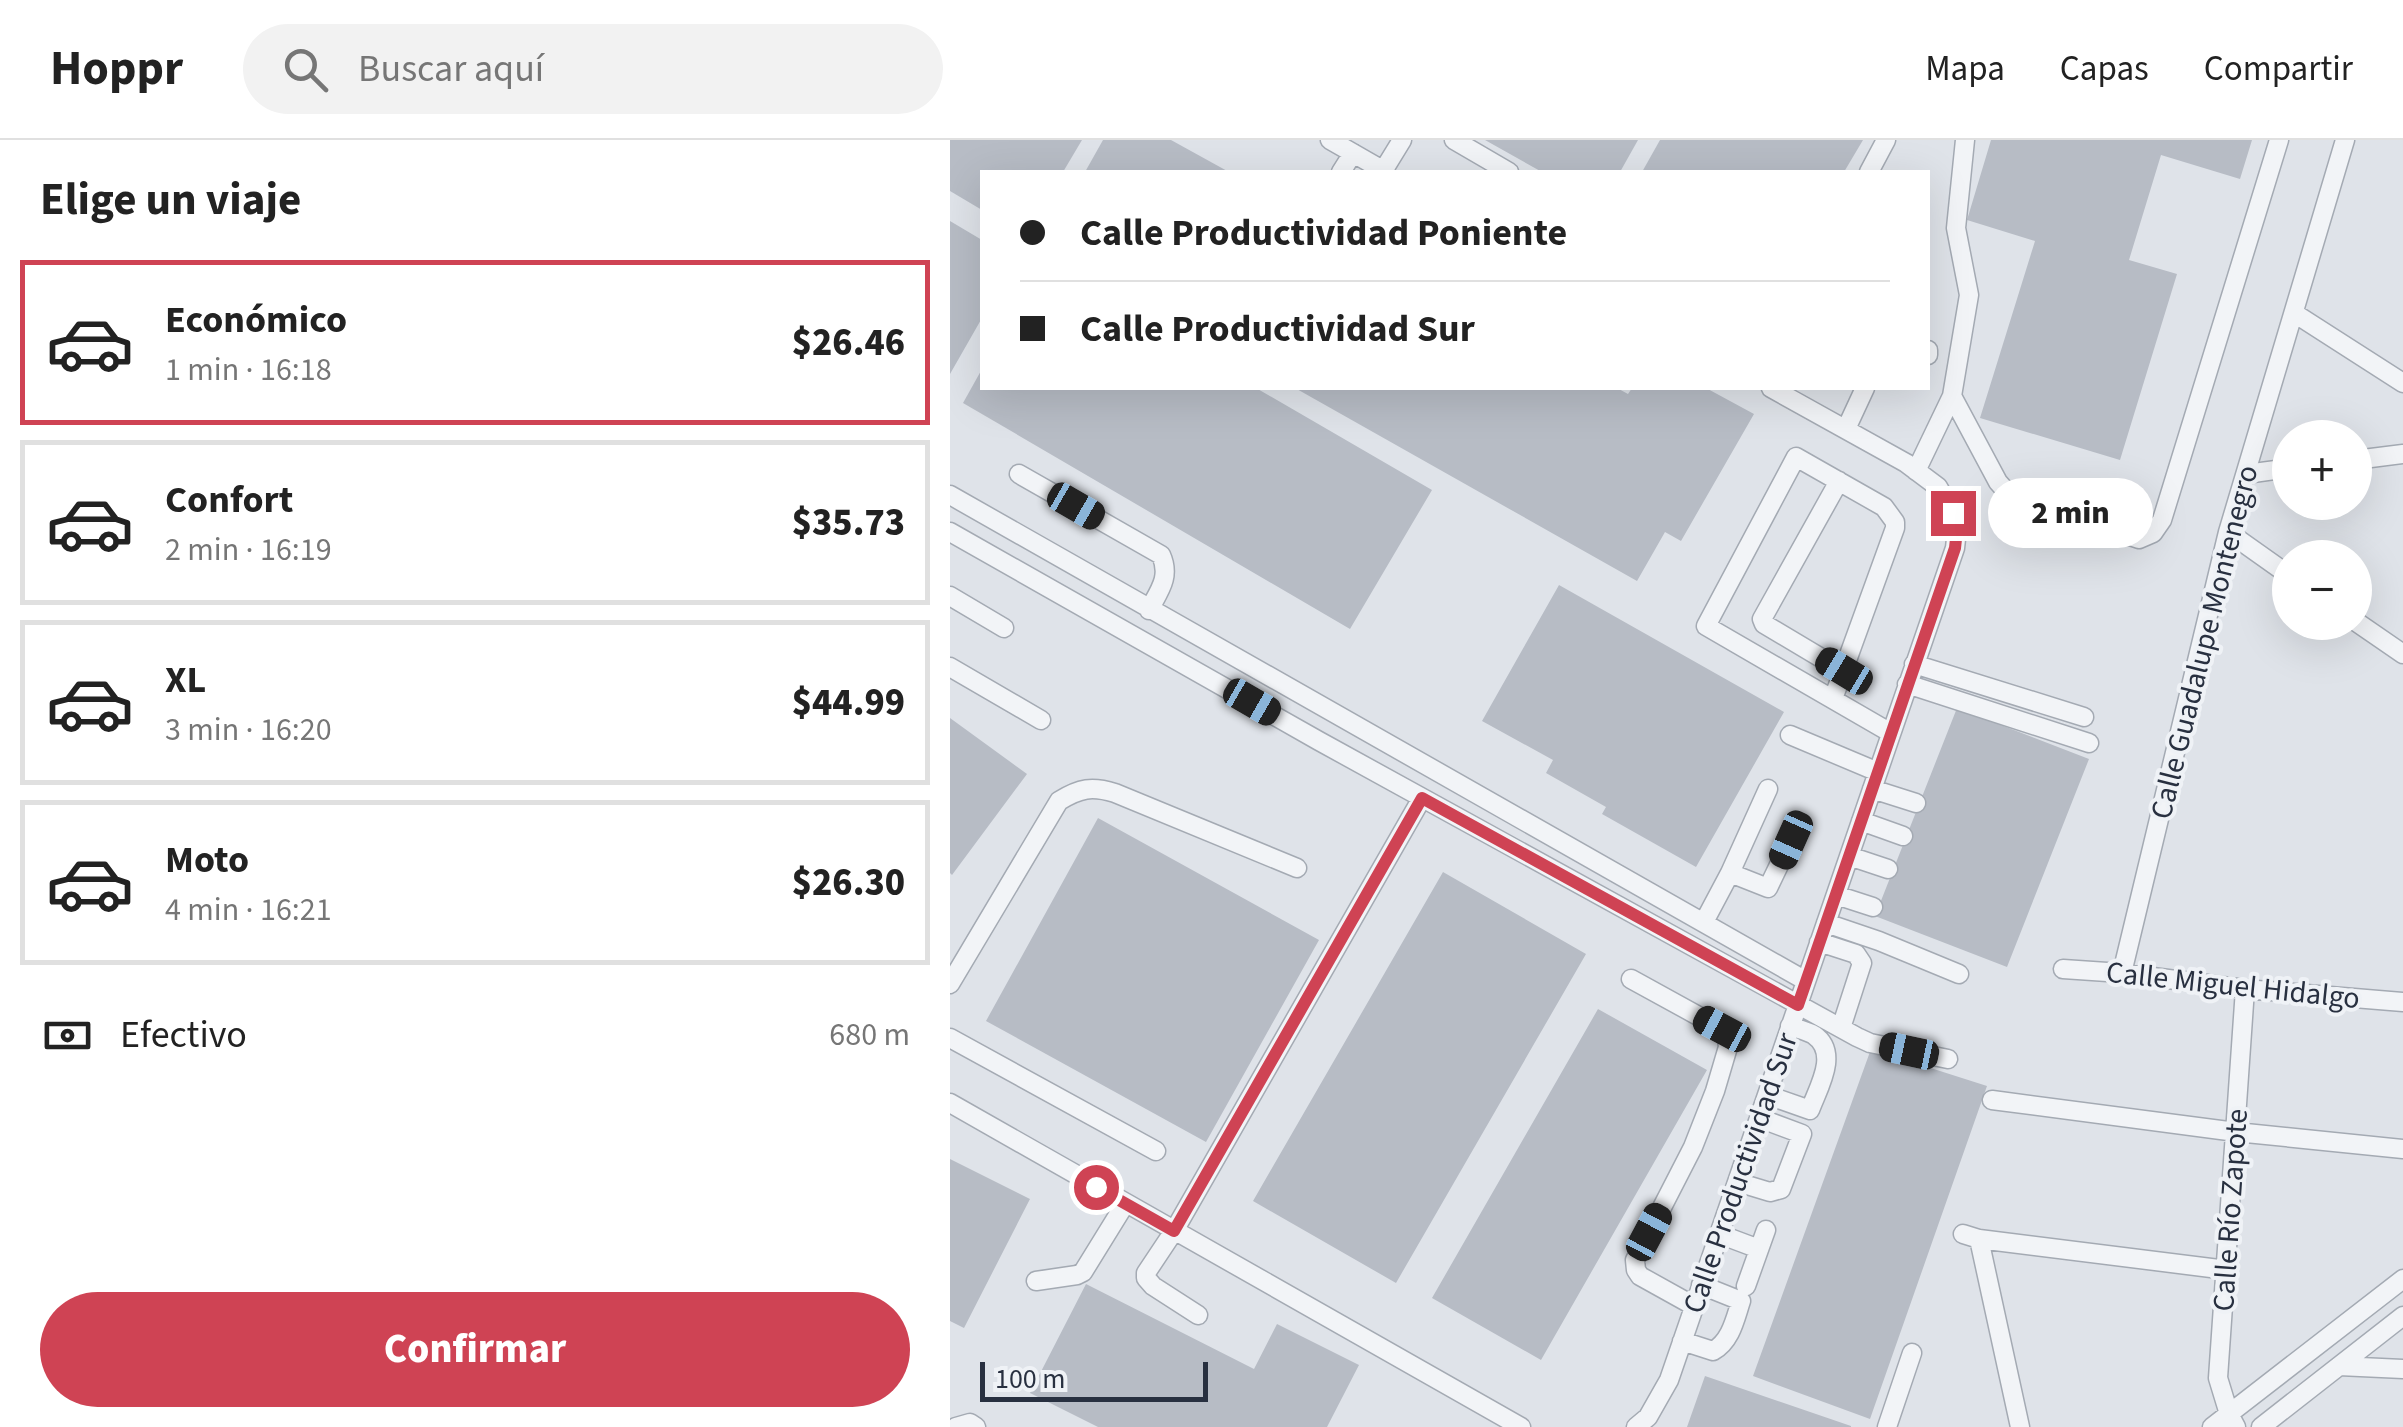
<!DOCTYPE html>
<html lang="es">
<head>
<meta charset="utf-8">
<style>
	:root { --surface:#fff; --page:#f2f2f2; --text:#222; --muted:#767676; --line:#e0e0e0; --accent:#cf4354 }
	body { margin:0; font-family:"Source Sans 3",sans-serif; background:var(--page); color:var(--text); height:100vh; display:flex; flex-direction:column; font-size:38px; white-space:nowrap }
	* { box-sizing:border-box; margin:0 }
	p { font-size:32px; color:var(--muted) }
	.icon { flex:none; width:55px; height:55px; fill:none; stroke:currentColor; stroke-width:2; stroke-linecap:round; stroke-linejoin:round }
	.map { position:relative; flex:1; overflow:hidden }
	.details { display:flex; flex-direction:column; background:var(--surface); width:950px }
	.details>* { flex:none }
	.hud { position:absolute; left:30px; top:30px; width:950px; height:220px; border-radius:0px; box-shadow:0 10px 40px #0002; display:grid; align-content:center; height:220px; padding:0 40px; background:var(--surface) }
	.tools { position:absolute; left:1322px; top:280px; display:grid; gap:20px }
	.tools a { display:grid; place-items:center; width:100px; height:100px; border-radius:50%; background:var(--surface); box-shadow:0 10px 40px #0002; font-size:50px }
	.scale { position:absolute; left:30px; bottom:25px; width:228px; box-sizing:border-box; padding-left:10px; border:5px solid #283040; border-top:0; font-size:28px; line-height:35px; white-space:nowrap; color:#283040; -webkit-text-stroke:8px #eff2f6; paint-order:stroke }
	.end { position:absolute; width:45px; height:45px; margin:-22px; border:12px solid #cf4354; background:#fff; box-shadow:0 0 0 5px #fff }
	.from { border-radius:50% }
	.bubble { position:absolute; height:70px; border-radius:35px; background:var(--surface); box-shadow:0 10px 40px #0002; font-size:32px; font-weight:800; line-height:70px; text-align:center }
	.car { position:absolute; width:30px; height:60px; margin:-30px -15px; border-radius:12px; box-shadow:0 0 8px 2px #0007; background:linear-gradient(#222 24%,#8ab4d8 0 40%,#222 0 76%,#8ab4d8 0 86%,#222 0) }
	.hud b { display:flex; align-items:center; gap:35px; height:95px; font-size:38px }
	.hud b+b { border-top:2px solid var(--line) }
	.hud i { width:25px; height:25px; background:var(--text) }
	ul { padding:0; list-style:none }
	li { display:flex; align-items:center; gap:30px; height:165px; margin:0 20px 15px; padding:0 20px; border:5px solid var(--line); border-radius:0px }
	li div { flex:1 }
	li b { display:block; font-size:38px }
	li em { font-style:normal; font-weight:800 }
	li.current { border-color:var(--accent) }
	li>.icon { width:90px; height:90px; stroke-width:1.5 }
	h2 { padding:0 40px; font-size:45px; line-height:120px }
	.pay { display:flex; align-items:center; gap:25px; height:110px; padding:0 40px; font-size:38px }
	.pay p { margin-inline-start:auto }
	.cta { display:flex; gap:20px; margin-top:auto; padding:20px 40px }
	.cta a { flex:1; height:115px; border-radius:60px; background:var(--accent); color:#fff; font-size:40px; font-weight:800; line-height:115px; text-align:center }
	header { display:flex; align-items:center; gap:60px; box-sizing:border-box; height:140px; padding:0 50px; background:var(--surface); border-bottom:2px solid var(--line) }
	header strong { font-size:48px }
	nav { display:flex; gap:55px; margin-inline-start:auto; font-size:35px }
	.search { width:700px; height:90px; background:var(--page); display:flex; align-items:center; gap:25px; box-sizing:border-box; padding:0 35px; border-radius:55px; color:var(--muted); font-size:38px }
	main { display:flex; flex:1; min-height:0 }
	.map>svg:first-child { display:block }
	.building { fill:#b7bcc5 }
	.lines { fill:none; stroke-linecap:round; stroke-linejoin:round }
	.minor-casing { stroke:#a4aab3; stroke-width:21 }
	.minor { stroke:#f2f4f7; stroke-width:18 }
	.route { stroke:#cf4354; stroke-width:12 }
	.labels { text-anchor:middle; stroke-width:8; stroke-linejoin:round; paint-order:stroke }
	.street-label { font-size:30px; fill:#283040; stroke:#eff2f6 }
</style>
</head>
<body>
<header>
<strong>Hoppr</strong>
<div class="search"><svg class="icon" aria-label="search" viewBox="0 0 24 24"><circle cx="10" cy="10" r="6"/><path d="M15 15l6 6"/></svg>Buscar aquí</div>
<nav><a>Mapa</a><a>Capas</a><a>Compartir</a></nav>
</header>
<main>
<section class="details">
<h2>Elige un viaje</h2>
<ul>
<li class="current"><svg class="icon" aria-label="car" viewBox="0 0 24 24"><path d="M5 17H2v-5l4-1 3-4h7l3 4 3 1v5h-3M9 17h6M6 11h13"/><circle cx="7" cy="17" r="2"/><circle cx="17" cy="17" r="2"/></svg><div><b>Económico</b><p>1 min · 16:18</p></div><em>$26.46</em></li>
<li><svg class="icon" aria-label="car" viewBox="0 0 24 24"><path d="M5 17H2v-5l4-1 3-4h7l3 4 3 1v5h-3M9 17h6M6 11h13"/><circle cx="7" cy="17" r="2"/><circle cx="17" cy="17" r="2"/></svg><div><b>Confort</b><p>2 min · 16:19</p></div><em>$35.73</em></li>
<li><svg class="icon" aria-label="car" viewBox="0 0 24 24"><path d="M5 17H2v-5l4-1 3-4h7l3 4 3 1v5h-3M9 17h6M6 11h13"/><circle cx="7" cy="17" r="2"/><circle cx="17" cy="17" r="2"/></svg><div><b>XL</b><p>3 min · 16:20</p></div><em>$44.99</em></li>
<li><svg class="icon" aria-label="car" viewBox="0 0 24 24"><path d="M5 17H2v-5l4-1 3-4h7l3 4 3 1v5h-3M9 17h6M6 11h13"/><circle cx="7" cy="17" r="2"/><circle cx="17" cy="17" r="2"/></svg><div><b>Moto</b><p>4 min · 16:21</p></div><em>$26.30</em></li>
</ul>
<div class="pay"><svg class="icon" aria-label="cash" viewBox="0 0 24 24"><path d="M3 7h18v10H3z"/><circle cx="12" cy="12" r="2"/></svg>Efectivo<p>680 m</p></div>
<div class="cta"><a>Confirmar</a></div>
</section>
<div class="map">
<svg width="1453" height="1287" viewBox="0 0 1453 1287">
	<rect width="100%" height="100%" fill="#dfe3e9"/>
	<!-- building -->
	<path class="building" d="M0 0H132L113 32H32V70L0 51Z
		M153 0H221L279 32H135Z
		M535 0H688L670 32H592Z
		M710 0H913L894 32H692Z
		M1041 0H1302L1290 39 1211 15 1179 120 1227 134 1170 320 1030 278 1085 101 1017 80Z
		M0 81 32 100V178L0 234Z
		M32 229V248H306L482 350 400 489 13 263Z
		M345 248H667L678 254 682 248H756L804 274 731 401 715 392 687 441Z
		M609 445 834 572 746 727 652 674 656 667 596 633 603 620 532 581Z
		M1007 568 1139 619 1057 827 925 776Z
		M0 578 77 634 2 735 0 733Z
		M148 678 369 800 256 1002 36 881Z
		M493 732 636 814 446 1143 303 1061Z
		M648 869 757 930 591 1220 482 1158Z
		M921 909 1037 946 920 1279 803 1236Z
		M0 1019 80 1059 14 1188 0 1181Z
		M136 1144 304 1229 327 1184 409 1225 377 1287H148L80 1253Z
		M755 1236 901 1286V1287H737Z"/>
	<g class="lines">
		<defs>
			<path id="minor" d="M380 0 436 32
				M504 0 559 32
				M433 31 452 0
				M391 32 403 13
				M919 32 936 0
				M1344 173 1453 243
				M978 210V215
				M1002 256 1048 342 1056 351 1072 360 1189 399 1203 393 1212 380 1329 0
				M896 289 915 248
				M1405 320 1453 314
				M966 331 1002 256 1019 155 1006 88 1015 0
				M69 334 211 415C221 437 209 451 199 470
				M1296 334 1340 328
				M889 341 812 479 814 484 893 531
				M0 355 856 841
				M0 392 369 601 907 897 920 903 998 919
				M1278 392 1340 436
				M0 456 54 488
				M1405 481 1453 514
				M964 524 1134 577
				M0 527 91 580
				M957 544 1139 603
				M883 559 945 388V382L934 367 846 317 756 486 941 593
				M840 595 928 632
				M818 649 780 733 818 748 841 700
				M922 649 966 663
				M911 681 953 696
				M899 716 938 729
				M886 755 923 767
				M754 782 780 733
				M876 783 929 801 1009 834
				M869 802 906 814 912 823 891 888
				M1113 829 1172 833 1295 849 1453 862
				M1172 833 1278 392 1395 0
				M681 839 772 889 777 898 778 907 765 951 743 1007 685 1120 686 1130 690 1136 744 1166
				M0 844 109 661C130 648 142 646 165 653L347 728
				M0 898 206 1011
				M817 955 860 970C868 948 890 913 864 895 857 891 848 889 840 886
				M1042 960 1286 992 1453 1009
				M0 963 571 1287
				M787 1042 820 1052 831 1049 852 994 809 978
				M769 1094 809 1109
				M1013 1094 1029 1099 1277 1130
				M1029 1099 1070 1287
				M86 1141 127 1135 133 1132 175 1064
				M796 1146 816 1090
				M248 1175 203 1146 196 1138V1133L224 1091 472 658
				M732 1201 763 1211C781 1201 785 1179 791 1161L751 1145
				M1389 1226 1453 1229
				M6 1287 20 1283 26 1287
				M686 1287 698 1277 719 1240 1005 408 1007 390 1003 373 988 347 956 323 821 248
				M937 1287 962 1213
				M1262 1287 1453 1139
				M1286 1287 1279 1274 1268 1238 1295 849
				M1311 1287 1453 1176"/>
		</defs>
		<!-- minor casing -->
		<use href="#minor" class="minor-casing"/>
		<!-- minor -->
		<use href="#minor" class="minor"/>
	</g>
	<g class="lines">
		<!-- route -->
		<path class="route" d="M146 1047 224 1091 472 658 848 865 1005 408 1007 390 1003 373"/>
	</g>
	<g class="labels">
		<!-- street labels -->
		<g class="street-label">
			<text transform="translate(1254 502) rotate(-76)" y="10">Calle Guadalupe Montenegro</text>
			<text transform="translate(1283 845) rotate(6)" y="10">Calle Miguel Hidalgo</text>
			<text transform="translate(790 1033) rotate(-71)" y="10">Calle Productividad Sur</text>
			<text transform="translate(1280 1070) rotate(-86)" y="10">Calle Río Zapote</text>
		</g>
	</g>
</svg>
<div class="tools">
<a>+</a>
<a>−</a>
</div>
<div class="scale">100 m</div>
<i class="end from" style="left:146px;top:1047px"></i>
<i class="end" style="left:1003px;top:373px"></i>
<div class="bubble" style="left:1038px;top:338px;width:165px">2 min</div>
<i class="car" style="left:126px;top:366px;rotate:120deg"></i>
<i class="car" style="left:894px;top:531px;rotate:301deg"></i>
<i class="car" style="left:302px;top:562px;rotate:120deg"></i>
<i class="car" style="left:841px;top:700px;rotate:204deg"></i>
<i class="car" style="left:772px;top:889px;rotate:298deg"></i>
<i class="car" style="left:959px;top:911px;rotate:282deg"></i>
<i class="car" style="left:699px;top:1092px;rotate:28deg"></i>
<div class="hud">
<b><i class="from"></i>Calle Productividad Poniente</b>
<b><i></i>Calle Productividad Sur</b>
</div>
</div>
</main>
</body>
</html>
